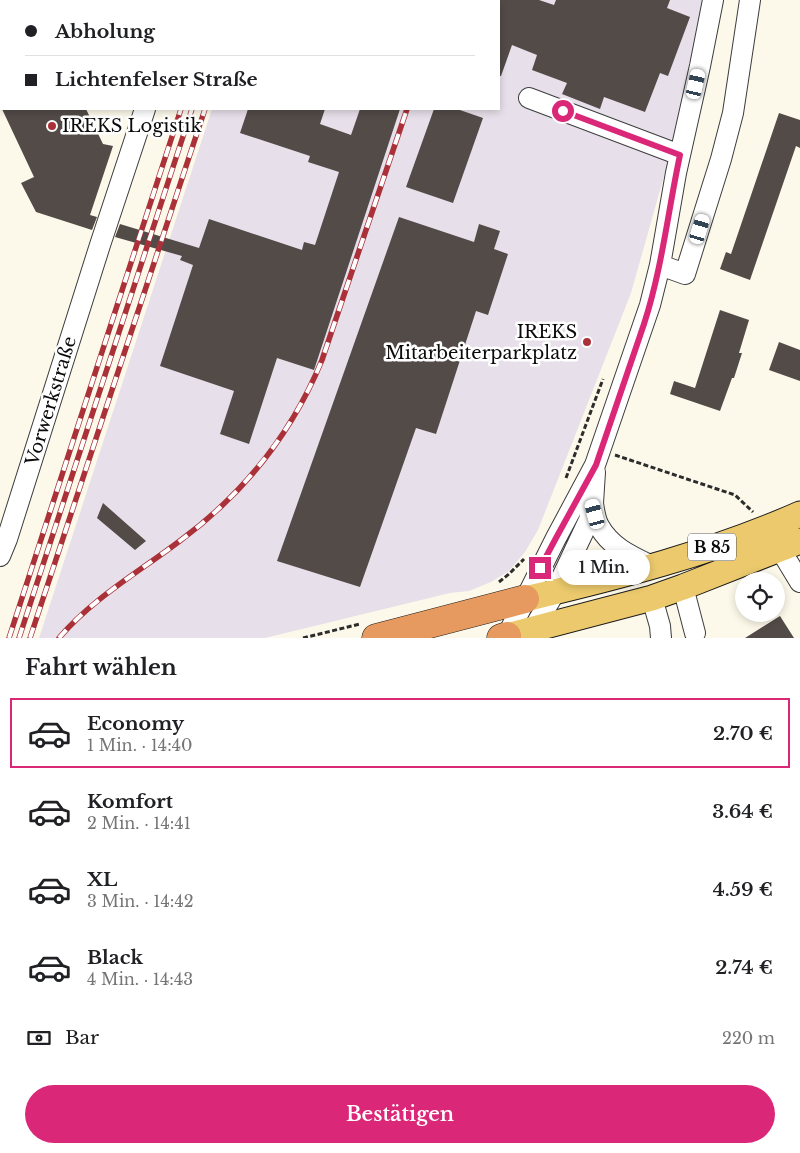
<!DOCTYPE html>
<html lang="de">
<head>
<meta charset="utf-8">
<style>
	:root { --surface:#fff; --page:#f6f6f6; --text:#202124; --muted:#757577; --line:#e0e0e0; --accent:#db2777 }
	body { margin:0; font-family:"Libre Baskerville",serif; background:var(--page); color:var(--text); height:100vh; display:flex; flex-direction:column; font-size:19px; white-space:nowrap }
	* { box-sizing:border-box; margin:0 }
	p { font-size:16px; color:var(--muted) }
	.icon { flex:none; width:28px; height:28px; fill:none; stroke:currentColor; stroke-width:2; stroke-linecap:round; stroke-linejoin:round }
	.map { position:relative; height:638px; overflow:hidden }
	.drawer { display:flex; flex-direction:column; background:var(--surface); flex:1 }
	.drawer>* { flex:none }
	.top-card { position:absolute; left:0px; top:0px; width:500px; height:110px; box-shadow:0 2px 8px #0003; display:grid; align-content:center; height:110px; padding:0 25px; background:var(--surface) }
	.tools { position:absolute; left:735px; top:572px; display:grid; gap:10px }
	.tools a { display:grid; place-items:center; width:50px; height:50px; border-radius:50%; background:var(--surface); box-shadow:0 2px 8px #0003; font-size:25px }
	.end { position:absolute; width:22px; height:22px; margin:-11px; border:6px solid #db2777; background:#fff; box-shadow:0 0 0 2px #fff }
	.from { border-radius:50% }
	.bubble { position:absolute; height:35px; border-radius:18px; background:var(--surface); box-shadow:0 2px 8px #0003; font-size:16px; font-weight:600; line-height:35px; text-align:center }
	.car { position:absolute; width:15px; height:30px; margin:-15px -8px; border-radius:6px; box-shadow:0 0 4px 1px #0007; background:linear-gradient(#fff 24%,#345 0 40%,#fff 0 76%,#345 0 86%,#fff 0) }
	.top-card b { display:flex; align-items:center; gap:18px; height:48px; font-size:19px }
	.top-card b+b { border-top:1px solid var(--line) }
	.top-card i { width:12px; height:12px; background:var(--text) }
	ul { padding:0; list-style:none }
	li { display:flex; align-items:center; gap:15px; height:70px; margin:0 10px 8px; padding:0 15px; border:2px solid transparent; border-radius:0px }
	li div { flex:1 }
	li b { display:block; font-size:19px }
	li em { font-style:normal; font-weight:600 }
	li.current { border-color:var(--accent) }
	li>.icon { width:45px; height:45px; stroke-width:1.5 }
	h2 { padding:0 25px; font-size:22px; line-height:60px }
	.pay { display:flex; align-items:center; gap:12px; height:55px; padding:0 25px; font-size:19px }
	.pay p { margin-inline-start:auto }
	.cta { display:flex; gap:10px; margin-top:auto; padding:10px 25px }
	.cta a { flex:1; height:58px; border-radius:30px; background:var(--accent); color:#fff; font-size:20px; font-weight:600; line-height:58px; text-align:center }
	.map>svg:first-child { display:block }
	.industrial { fill:#e7dfe9 }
	.building { fill:#524b48 }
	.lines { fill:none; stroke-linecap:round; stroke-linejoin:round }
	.minor-casing { stroke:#3d3d3d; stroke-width:22 }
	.major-casing { stroke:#1b1b1b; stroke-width:27 }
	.highway-casing { stroke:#1b1b1b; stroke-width:29 }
	.path { stroke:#2c2c2c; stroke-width:3; stroke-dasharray:5 2.5; stroke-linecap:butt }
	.minor { stroke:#fff; stroke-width:20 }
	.major { stroke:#ebc96c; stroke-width:25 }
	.highway { stroke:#e69a5f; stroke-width:28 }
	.rail-casing { stroke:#ab3139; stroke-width:5.5 }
	.rail { stroke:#fff; stroke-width:4; stroke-dasharray:11; stroke-linecap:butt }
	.route { stroke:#db2777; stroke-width:6 }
	.poi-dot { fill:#ab3139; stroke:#fff; stroke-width:2 }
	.labels { text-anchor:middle; stroke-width:5; stroke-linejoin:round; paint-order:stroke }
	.shield { fill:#fff; stroke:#545454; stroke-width:1 }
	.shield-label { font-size:16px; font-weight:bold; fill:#0a0a0a }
	.poi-label { font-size:18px; fill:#0a0a0a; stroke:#fff; text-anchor:start }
	.street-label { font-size:18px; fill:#0a0a0a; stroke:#fff }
</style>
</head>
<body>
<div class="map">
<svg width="800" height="638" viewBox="0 0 800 638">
	<rect width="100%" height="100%" fill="#fdf9ea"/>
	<!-- industrial -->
	<path class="industrial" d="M247 0H703L681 116 631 293 538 530 525 552 509 571 491 582 469 591 450 593 265 638H39L212 109H499V1H247Z"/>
	<!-- building -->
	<path class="building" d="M499 0H539L554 5 556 0H670L667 8 690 17 668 76 660 73 645 112 604 97 600 109 562 94 567 83 532 70 537 55 512 45 501 76H499Z
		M2 109H86L103 144 113 146 90 215 97 217 92 230 36 212 21 183 34 177Z
		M248 109H325L320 124 351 135 360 109H400L314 370 277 358 249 444 220 434 234 391 160 366 193 265 180 260 182 256 115 237 120 224 199 248 209 219 302 250 304 242 315 245 339 172 308 162 310 156 240 133Z
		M434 109H457L483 118 453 203 406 187Z
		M779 113 800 120V148L796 146 750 280 720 269 726 252 731 254Z
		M399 217 474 242 479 224 500 231 494 249 508 254 488 315 476 311 436 434 416 428 360 587 277 561Z
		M720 310 749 320 739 353H742L734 378H732L720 411 670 394 674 381 695 388Z
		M779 342 800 350V381L769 370Z
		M103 503 146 541 135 550 97 518Z
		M780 616 794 638H745Z"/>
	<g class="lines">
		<defs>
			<path id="minor" d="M181 1V0
				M529 98 680 155
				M660 265 685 274 721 159 733 113 750 0
				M593 503C594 510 595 519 599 526 611 548 633 557 654 567
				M780 549 800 582
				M0 556 7 539 100 245 145 109
				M683 587 695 633
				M652 598 660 626 661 638
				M506 638 556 538 595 465 650 305 660 265 676 173 700 66 713 0
				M528 638 555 592 589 520 593 503 595 472"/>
			<path id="major" d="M525 599C618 577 712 553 800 514
				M507 636 652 598 683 587 800 541"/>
			<path id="highway" d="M376 638 525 599
				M501 638 507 636"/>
		</defs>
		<!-- minor casing -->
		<use href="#minor" class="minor-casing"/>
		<!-- major casing -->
		<use href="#major" class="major-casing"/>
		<!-- highway casing -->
		<use href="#highway" class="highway-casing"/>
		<!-- path -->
		<path class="path" d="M615 455 735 495 753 512
			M566 478 603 379
			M499 582 509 574 524 559
			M303 638 360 624"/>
		<!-- minor -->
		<use href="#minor" class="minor"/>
		<!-- major -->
		<use href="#major" class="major"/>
		<!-- highway -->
		<use href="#highway" class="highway"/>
		<defs>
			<path id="rail" d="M216 1V0
				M227 1V0
				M240 1V0
				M447 1 448 0
				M9 638 181 109
				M19 638 192 109
				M30 638 205 109
				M59 638C93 598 139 572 181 540 243 494 292 433 322 360L407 109"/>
		</defs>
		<!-- rail casing -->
		<use href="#rail" class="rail-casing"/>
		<!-- rail -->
		<use href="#rail" class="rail"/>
	</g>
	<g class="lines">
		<!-- route -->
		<path class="route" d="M540 568 556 538 596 465 644 324C662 269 668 211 680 155L563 111"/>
	</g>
	<!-- markers -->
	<g class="poi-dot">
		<circle cx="52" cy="126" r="5"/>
		<circle cx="587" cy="342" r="5"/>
	</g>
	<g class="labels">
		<!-- shield labels -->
		<rect class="shield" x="688" y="533.5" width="48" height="27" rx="4"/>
		<g class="shield-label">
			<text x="712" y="553">B 85</text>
		</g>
		<!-- poi labels -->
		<g class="poi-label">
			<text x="62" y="132">IREKS Logistik</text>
			<text x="577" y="338" text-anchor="end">IREKS<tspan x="577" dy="21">Mitarbeiterparkplatz</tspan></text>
		</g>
		<!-- street labels -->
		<g class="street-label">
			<text transform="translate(51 401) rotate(-73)" y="6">Vorwerkstraße</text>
		</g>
	</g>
</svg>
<div class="tools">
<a><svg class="icon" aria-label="locate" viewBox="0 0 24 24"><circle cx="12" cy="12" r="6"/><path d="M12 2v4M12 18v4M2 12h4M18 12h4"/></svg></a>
</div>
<i class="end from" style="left:563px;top:111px"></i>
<i class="end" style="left:540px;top:568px"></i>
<div class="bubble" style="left:558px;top:550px;width:92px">1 Min.</div>
<i class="car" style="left:696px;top:84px;rotate:13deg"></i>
<i class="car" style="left:700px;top:229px;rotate:17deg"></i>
<i class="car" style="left:595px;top:514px;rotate:345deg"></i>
<div class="top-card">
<b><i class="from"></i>Abholung</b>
<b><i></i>Lichtenfelser Straße</b>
</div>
</div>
<section class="drawer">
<h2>Fahrt wählen</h2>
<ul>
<li class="current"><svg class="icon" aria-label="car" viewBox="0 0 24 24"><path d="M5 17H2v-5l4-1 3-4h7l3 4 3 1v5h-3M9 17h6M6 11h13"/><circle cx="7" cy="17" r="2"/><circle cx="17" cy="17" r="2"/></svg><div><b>Economy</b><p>1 Min. · 14:40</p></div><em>2.70 €</em></li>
<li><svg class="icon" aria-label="car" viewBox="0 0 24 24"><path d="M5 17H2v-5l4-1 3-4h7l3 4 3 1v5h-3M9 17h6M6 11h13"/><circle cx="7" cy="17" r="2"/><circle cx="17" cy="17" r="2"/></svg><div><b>Komfort</b><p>2 Min. · 14:41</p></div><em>3.64 €</em></li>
<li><svg class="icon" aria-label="car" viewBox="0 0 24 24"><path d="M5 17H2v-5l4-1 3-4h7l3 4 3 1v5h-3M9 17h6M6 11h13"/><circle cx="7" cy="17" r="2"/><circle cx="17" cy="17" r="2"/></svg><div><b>XL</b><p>3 Min. · 14:42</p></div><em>4.59 €</em></li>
<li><svg class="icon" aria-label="car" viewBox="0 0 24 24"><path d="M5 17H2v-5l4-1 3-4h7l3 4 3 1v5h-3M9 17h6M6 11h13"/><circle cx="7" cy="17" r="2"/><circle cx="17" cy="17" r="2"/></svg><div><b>Black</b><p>4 Min. · 14:43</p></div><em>2.74 €</em></li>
</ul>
<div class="pay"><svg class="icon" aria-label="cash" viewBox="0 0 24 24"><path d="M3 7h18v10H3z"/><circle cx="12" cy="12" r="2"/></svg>Bar<p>220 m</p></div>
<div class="cta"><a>Bestätigen</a></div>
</section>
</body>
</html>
